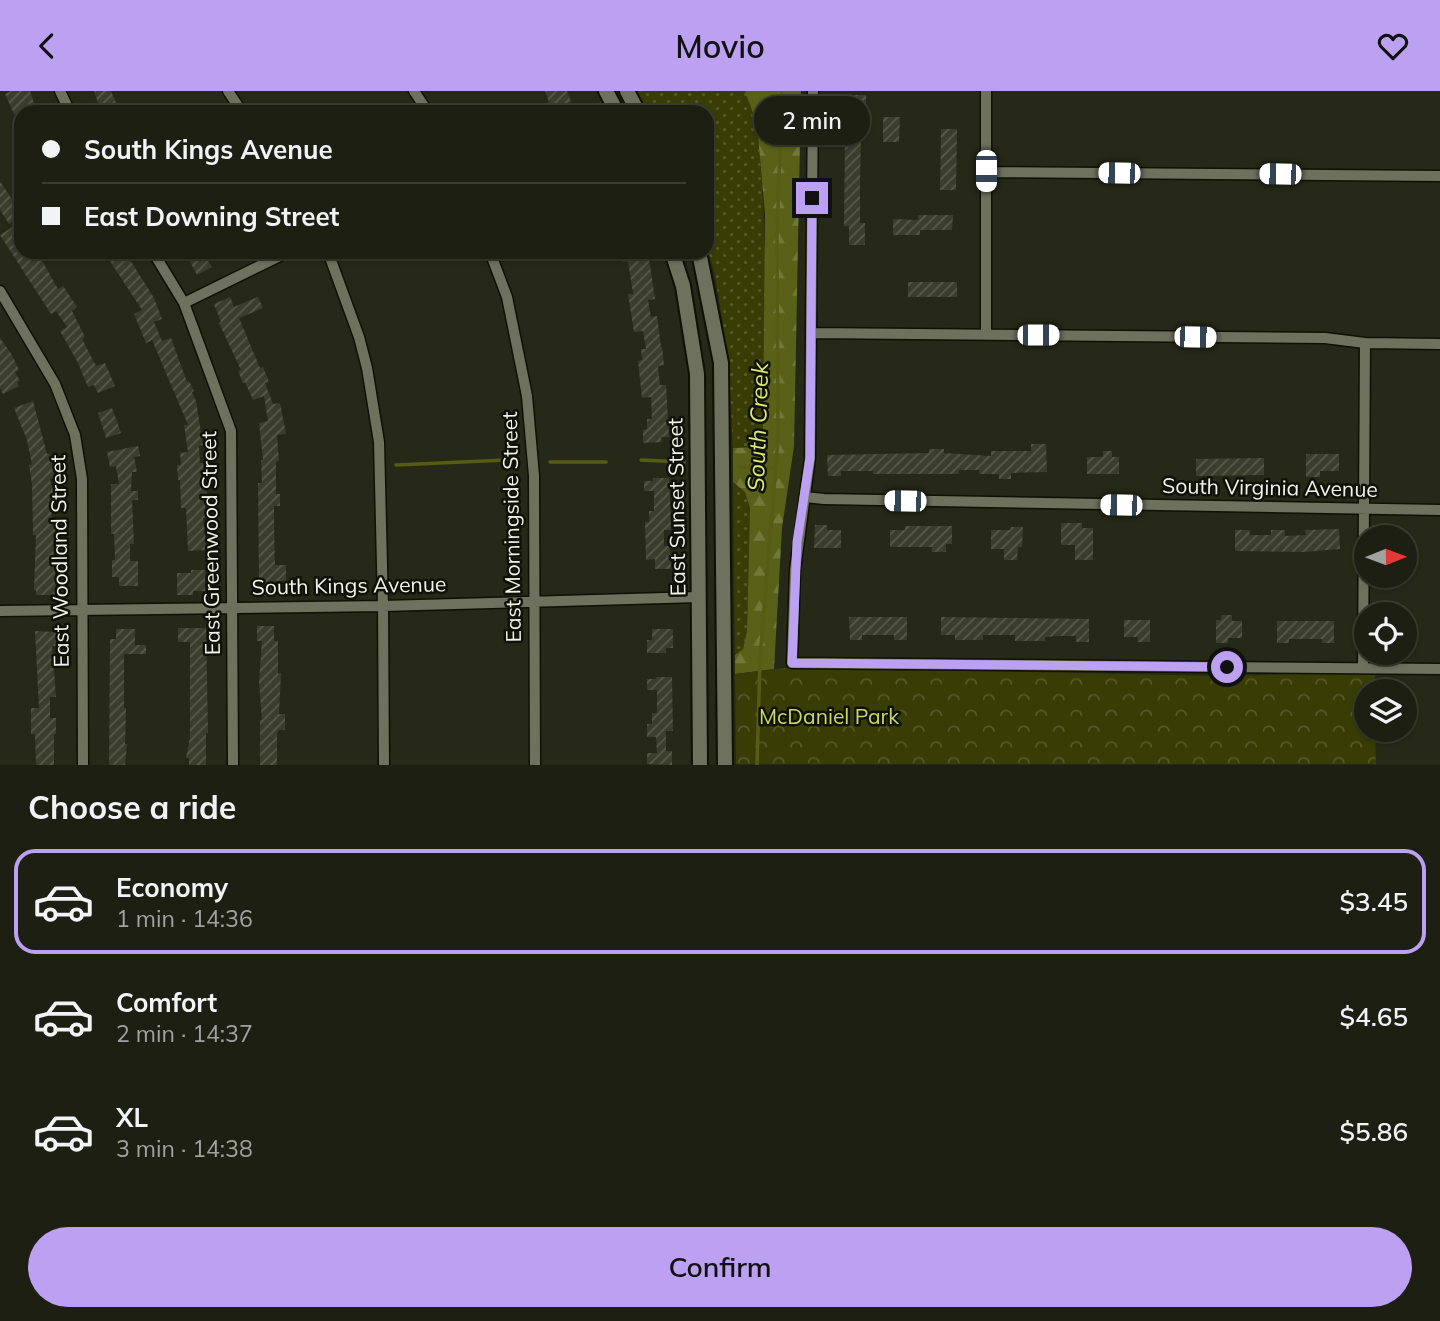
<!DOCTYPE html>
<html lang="en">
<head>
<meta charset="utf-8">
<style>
	:root { --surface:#1c1f11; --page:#292c1f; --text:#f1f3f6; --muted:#a0a29f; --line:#3a3d31; --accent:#bca0f2 }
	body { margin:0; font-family:Mulish,sans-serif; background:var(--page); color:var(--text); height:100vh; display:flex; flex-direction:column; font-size:26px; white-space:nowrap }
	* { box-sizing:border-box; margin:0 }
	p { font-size:23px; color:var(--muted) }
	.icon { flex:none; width:38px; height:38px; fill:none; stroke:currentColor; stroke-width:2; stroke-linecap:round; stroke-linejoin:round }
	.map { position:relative; height:674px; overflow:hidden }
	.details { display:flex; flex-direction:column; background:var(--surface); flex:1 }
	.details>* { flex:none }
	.hud { position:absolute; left:14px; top:14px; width:700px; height:154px; border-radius:21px; box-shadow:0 2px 5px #0004,0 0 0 2px var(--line); display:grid; align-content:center; height:154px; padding:0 28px; background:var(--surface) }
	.needle { width:46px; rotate:89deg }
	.buttons { position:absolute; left:1354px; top:434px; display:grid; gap:14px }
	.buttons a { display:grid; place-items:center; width:63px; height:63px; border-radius:50%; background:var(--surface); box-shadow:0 2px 5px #0004,0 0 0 2px var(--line); font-size:35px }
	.end { position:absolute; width:32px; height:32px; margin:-16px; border:9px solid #bca0f2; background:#111; box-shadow:0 0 0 4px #111 }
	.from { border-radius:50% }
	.bubble { position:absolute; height:49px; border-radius:24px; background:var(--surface); box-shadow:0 2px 5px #0004,0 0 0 2px var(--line); font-size:23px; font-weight:600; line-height:49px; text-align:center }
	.car { position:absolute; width:21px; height:42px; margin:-21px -10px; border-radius:9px; box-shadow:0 0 5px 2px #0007; background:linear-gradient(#fff 24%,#345 0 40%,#fff 0 76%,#345 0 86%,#fff 0) }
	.hud b { display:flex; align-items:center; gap:24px; height:66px; font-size:26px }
	.hud b+b { border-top:2px solid var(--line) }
	.hud i { width:18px; height:18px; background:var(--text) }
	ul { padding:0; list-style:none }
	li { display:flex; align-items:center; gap:21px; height:105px; margin:0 14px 10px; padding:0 14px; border:4px solid transparent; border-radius:21px }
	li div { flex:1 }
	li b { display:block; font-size:26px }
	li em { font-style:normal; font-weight:600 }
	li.selected { border-color:var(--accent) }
	li>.icon { width:63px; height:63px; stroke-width:1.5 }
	h2 { padding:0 28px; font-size:32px; line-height:84px }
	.primary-button { display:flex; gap:14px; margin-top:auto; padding:14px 28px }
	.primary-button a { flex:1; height:80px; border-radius:42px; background:var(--accent); color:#111; font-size:28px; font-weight:600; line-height:80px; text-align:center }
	header { display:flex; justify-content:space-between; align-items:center; height:91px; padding:0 28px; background:var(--accent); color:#111; font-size:32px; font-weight:600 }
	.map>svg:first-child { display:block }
	.grass { fill:url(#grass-dots) }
	.forest { fill:url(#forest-firs) }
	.park { fill:url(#park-crowns) }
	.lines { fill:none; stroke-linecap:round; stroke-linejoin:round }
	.stream { stroke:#555c13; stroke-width:3.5 }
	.building { fill:url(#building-hatch) }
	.street-casing { stroke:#0f1103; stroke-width:13 }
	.secondary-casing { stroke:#0f1103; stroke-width:18 }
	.street { stroke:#6d715d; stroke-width:10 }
	.secondary { stroke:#6d715d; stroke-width:14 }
	.route { stroke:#bca0f2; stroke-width:9 }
	.labels { text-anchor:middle; stroke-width:5; stroke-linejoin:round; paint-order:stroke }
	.street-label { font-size:21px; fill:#f1f4e8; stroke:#101109 }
	.park-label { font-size:21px; fill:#cbda61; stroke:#101109 }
	.water-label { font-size:23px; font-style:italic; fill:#dbeb72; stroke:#101109 }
</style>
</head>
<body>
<header><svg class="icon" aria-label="back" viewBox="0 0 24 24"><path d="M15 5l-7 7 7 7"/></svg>Movio<svg class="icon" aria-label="heart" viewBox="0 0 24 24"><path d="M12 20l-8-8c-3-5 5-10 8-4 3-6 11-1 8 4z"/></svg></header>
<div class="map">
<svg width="1440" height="674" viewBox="0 0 1440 674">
	<defs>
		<pattern id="grass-dots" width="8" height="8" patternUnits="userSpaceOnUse" patternTransform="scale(1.75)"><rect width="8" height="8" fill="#373d04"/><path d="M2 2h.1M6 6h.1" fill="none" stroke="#545a29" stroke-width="1.8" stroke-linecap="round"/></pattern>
		<pattern id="forest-firs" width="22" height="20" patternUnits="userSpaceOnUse" patternTransform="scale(1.75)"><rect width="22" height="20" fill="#596119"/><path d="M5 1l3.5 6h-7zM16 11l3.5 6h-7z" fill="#71783a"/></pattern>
		<pattern id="park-crowns" width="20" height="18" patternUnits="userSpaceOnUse" patternTransform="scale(1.75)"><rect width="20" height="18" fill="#373d04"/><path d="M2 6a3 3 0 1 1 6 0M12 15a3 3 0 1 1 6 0" fill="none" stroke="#545a29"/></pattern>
		<pattern id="building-hatch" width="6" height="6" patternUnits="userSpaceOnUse" patternTransform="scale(1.75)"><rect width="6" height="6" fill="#3b3e2c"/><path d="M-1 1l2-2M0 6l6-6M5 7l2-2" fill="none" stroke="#585a4b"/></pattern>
	</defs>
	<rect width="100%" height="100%" fill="#262917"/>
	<!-- grass -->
	<path class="grass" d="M636 0H745C758 17 758 46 760 67 768 157 764 248 763 339L758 356 733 357 728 264 715 184 707 157V21H647Z
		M733 391 745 401 750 417 747 540 743 558 735 564Z"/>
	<!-- forest -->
	<path class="forest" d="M745 0H801L794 355 782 437 774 578 735 583V564L743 558 747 540 750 417 745 401 733 391V357L758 356 763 339 765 123 757 33Z"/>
	<!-- park -->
	<path class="park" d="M792 576 1220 585 1375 581V600H1367V639H1375L1376 673H736L735 583Z"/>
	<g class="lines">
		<!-- stream -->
		<path class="stream" d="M641 369 684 371
			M550 371H606
			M396 374 506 369
			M739 376 775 377
			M757 674 760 567 778 348 777 144 782 0"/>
	</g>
	<!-- building -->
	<path class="building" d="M11 0H30L37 21 14 23 5 3Z
		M94 0H111L120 21H101Z
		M545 0H567L571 11 565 13 566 18 548 21 544 13 549 11Z
		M850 4H866V45H861L860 93V132H865V154H849V135H844L845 43H850Z
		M883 26H900L899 51H883Z
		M941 38H957L956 99H940Z
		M0 90 21 122V125L9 133 0 119Z
		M918 124H953L952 139H920V144H893V128L918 129Z
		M14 135 21 146V161H37L58 198 63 195 77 216 72 220 85 246 82 248 96 275 105 272 115 295 98 302 94 294 88 296 77 270 60 240 67 236 56 220 51 223 0 144Z
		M104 161H124L127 164 154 207 162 228 154 231 162 250 171 247 187 291 189 290 194 300 192 301 196 310 203 354 199 355 200 372H203L207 404H209L207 427H203L207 459 188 460 186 417H181L180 389H178L177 374H181L180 362 188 361 184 334H188L152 249 146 252 134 223 142 219Z
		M185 161H203L212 176 197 184Z
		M622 161H648L655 208 648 209 651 226 657 225 661 256H662L664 274 658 275 660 294H666L669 346H661L662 351 643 352V339L647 338V328H652L651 306 642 307 638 270 642 269 641 258H646L643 240 634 241 628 203H633L628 170 623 171Z
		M908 191H957V206H908Z
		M230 206 234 216 258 206 263 217 239 227 260 277 263 276 269 291 265 292 273 313 280 312 286 343 277 344 279 370 276 371V403H280V415H274V435L275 474H286V490H275V505H262V490H259L258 392H262L261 369H263L259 332 268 330 264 305 253 309 245 291 243 292 238 280 241 279 219 232 221 231 214 213Z
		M0 247 12 264 19 279 15 281 20 290 17 291 19 295 3 303 0 297Z
		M33 310 47 363H50L55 387 50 388 51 394H56V405H51L52 431H56V450H53L56 504H36V499H34L36 444H33L32 393 29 374H32L27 349 14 317Z
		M112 317 121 342 106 347 98 322Z
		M1031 353H1046L1047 381 1011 382V388H999V383H979V379H959V383H873V380H841V385H828L827 364 929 362V358H944V362L991 365V360H1031Z
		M138 355 140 365 134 366 137 381H132L131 400H138V409H132L134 453H130V470H138V495H119V486H112V469H115L114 443H111V393H119L116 375 110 376 107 361Z
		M1103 360H1112V366H1119V383H1087V366H1103Z
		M1306 363H1339V380H1320V386H1306Z
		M1264 367V384L1196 385V368Z
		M653 387H669L671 439H664V455H670L671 478H655V468L646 469 645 431H649V420H654V400H644V390H653Z
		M1061 432H1082V437H1093V469H1075V454H1061Z
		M815 434H827V439H841V457H814Z
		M905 435H952V453H946V461H932V456H890V439H905Z
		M1011 436H1023L1022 456H1018L1017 469H1004V458H991V439H1010Z
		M1339 438 1340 458 1303 461 1235 460V439H1249L1250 444H1271V439H1285V445L1306 444 1305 439Z
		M191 479H205V500H193V504H177V482H191Z
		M1221 524H1232V530H1242V547H1228V552H1216V529H1221Z
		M849 526H907V549H894V544H862V549H850Z
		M941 526 1089 528V551H1076V545H1059L1045 546V550H1015V544H983V549H955V544H941Z
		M1124 529H1150V551H1138V546H1124Z
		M1277 530H1334V552H1322V548H1289V552H1277Z
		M257 535H274V550H278V583L281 582 279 623H285V639H279L277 642V674H260V629H262L259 591 262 550H257Z
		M178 537H206L208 642H206V674H189V667H186L190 646V551H178Z
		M116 538H135V554H146V563H124V617H126L125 653H127L125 674H109L110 548H116Z
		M652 538H673V557H666V562H647V549H652Z
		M35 540 56 541V555H52L56 606H50V627H56V643H54V674H36L35 643H31V617H39Z
		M656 586H672L673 640H666V660H672V674L647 673V662H657L656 646H647V633H652V622H657V599H647V588H656Z"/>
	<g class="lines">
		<defs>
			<path id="street" d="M60 0 70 21
				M228 0 242 21
				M414 0 428 21
				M813 0 810 367 795 479 792 572 1440 578
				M986 81 1440 85
				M153 161 184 212 231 340 233 674
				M328 161 359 246 367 277 379 351 383 515 384 674
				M490 161 507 206 527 305 534 385 535 674
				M0 200 55 293 75 344 82 388 83 674
				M184 212 288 161
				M811 242 1325 247 1365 252 1440 253
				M986 243V0
				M805 406 824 408 1440 419
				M0 520 383 515 699 506
				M1363 577 1365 252"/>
			<path id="secondary" d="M606 0 617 21
				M627 0 638 21
				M672 161 683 195 697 283 700 674
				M699 161 721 272 725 674"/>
		</defs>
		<!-- street casing -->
		<use href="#street" class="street-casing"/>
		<!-- secondary casing -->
		<use href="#secondary" class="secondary-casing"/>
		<!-- street -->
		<use href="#street" class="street"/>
		<!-- secondary -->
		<use href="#secondary" class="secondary"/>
	</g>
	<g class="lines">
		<!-- route -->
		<path class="route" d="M812 107 810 367 797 451 792 572 1227 576"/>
	</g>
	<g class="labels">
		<!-- street labels -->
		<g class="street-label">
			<text transform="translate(1270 397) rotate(1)" y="7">South Virginia Avenue</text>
			<text transform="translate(677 416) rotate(-91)" y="7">East Sunset Street</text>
			<text transform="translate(512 436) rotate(-91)" y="7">East Morningside Street</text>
			<text transform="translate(211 452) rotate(-91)" y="7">East Greenwood Street</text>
			<text transform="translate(60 470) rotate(-91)" y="7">East Woodland Street</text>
			<text transform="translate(349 495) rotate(-1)" y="7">South Kings Avenue</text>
		</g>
		<!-- park labels -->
		<g class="park-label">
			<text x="829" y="633">McDaniel Park</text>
		</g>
		<!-- water labels -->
		<g class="water-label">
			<text transform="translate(758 336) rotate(-88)" y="8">South Creek</text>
		</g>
	</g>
</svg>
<div class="buttons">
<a><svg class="needle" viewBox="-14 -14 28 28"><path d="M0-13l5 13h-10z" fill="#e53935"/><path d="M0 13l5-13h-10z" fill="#a0a29f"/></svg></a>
<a><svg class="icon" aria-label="locate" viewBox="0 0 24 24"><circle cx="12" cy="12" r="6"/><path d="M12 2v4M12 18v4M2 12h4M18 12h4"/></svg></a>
<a><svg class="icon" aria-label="layers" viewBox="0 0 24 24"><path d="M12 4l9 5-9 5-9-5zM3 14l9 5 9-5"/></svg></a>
</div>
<i class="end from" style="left:1227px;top:576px"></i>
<i class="end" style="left:812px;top:107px"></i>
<div class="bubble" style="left:754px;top:5px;width:116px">2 min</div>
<i class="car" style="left:986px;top:80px;rotate:180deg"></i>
<i class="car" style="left:1119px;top:82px;rotate:271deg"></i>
<i class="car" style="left:1280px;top:83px;rotate:271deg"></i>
<i class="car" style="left:1038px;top:244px;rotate:90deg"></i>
<i class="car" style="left:1195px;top:246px;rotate:91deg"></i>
<i class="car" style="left:905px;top:410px;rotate:271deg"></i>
<i class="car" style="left:1121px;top:414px;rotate:271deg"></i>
<div class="hud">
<b><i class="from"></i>South Kings Avenue</b>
<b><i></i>East Downing Street</b>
</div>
</div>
<section class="details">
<h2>Choose a ride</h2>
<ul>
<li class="selected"><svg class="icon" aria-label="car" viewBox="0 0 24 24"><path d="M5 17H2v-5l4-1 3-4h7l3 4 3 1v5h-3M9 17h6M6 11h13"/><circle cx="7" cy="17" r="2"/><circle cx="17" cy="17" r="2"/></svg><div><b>Economy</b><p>1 min · 14:36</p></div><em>$3.45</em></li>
<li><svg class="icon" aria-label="car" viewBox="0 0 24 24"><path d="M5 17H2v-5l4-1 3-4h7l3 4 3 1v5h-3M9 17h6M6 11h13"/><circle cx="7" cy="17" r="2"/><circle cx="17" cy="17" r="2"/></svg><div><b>Comfort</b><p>2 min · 14:37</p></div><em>$4.65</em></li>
<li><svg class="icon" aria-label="car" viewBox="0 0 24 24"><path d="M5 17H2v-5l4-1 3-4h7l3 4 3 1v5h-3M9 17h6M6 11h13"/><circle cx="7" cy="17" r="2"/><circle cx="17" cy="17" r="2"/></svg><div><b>XL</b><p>3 min · 14:38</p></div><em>$5.86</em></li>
</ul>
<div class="primary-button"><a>Confirm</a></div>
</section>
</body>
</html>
